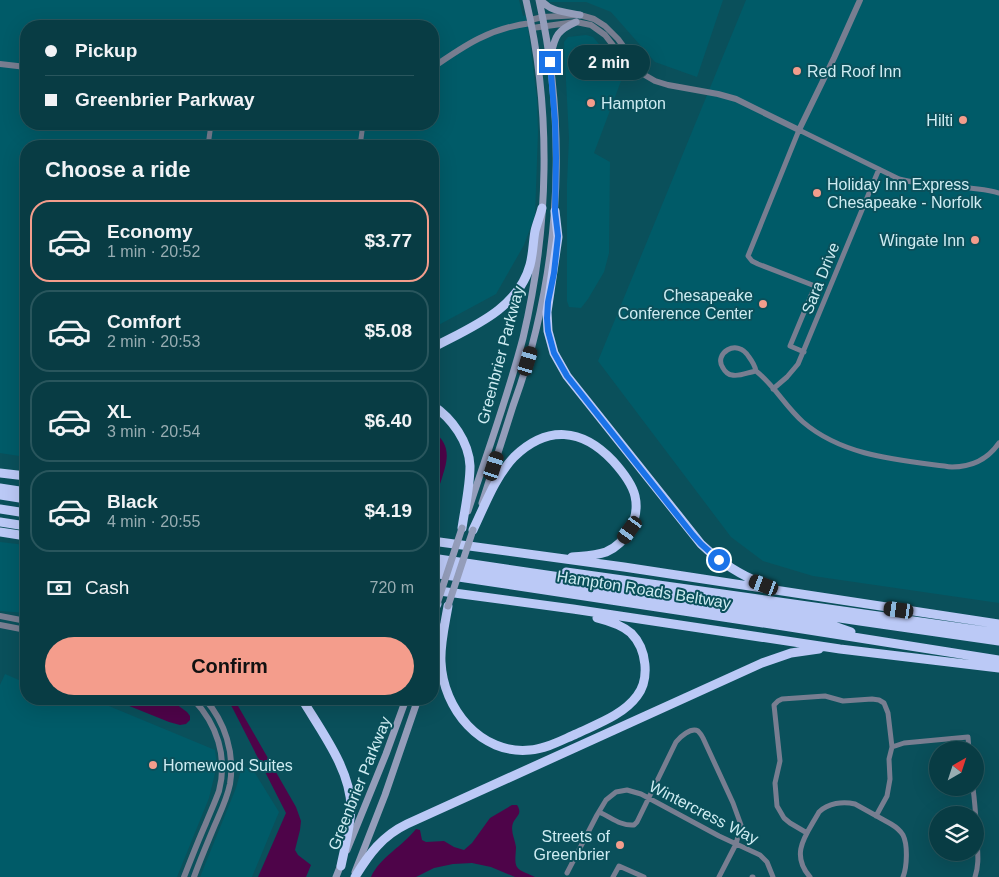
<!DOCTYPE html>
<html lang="en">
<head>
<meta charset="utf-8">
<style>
	:root { --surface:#083c44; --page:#16474f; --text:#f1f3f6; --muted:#98adb2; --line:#29565d; --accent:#f49d8c }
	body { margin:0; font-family:Helvetica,sans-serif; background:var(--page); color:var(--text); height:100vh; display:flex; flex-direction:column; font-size:19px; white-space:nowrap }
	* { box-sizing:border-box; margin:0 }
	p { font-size:16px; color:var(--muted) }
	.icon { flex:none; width:28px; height:28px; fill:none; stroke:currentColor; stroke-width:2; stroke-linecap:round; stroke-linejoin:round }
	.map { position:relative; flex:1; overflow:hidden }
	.details { position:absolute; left:20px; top:140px; width:419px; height:565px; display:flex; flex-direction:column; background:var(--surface); border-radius:20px; box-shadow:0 5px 20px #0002,0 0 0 1px var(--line) }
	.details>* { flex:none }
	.banner { position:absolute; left:20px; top:20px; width:419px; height:110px; border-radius:20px; box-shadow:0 5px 20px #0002,0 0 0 1px var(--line); display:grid; align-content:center; height:110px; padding:0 25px; background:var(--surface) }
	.needle { width:32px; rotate:39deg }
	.buttons { position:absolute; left:929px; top:741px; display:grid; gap:10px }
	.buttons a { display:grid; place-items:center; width:55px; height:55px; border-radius:50%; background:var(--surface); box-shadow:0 5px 20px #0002,0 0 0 1px var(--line); font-size:25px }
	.end { position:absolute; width:22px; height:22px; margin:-11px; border:6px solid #1a73e8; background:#fff; box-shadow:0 0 0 2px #fff }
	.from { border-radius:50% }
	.bubble { position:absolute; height:35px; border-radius:18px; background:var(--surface); box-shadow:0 5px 20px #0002,0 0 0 1px var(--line); font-size:16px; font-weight:600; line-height:35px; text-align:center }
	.car { position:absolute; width:15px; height:30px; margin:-15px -8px; border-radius:6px; box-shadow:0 0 4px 1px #0007; background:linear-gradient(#222 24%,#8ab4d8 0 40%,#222 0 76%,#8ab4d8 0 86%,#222 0) }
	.banner b { display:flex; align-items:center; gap:18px; height:48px; font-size:19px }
	.banner b+b { border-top:1px solid var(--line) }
	.banner i { width:12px; height:12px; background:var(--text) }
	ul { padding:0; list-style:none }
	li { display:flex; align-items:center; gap:15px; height:82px; margin:0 10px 8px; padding:0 15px; border:2px solid var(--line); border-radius:20px }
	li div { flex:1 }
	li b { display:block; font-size:19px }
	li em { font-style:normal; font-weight:600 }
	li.current { border-color:var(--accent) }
	li>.icon { width:45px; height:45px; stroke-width:1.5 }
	h2 { padding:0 25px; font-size:22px; line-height:60px }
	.pay { display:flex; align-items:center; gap:12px; height:55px; padding:0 25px; font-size:19px }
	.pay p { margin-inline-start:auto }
	.primary-button { display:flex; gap:10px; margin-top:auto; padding:10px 25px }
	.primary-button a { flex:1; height:58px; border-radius:30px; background:var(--accent); color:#111; font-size:20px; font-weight:600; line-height:58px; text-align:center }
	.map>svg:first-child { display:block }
	.built { fill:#005b68; fill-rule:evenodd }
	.water { fill:#4e0449 }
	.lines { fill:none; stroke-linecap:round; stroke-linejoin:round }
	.minor { stroke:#787e91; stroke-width:5 }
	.tertiary { stroke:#787e91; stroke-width:6 }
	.secondary { stroke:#949dba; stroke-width:7 }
	.motorway { stroke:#bbc9f6; stroke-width:9 }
	.secondary-bridge { stroke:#949dba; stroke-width:7 }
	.route { stroke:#1a73e8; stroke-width:6 }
	.poi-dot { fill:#f49d8c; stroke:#0a505b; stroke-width:2 }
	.labels { text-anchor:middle; stroke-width:4; stroke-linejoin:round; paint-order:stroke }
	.poi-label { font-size:16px; fill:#ceecf2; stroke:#0a505b; text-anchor:start }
	.street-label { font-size:16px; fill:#ceecf2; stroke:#0a505b }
</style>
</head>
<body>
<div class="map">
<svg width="999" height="877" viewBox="0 0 999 877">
	<rect width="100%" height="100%" fill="#0a505b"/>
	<!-- built -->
	<path class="built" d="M0 0H519L523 16 526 15 529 36 537 99 538 132 535 215 524 245 496 294 433 328 432 146H26V457L0 453ZM26 26H432V124H26Z
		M549 0H723L697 77 655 62 611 12 586 2H549Z
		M746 0H999V603L813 576 763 561 731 537 598 361Z
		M586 35 593 37 618 66 624 76 621 81 594 153 610 162 609 253 604 272 588 299 581 308 569 307 567 301V183L569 138 564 42 568 37Z
		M0 542 26 545V613L0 611Z
		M5 674 26 683V699H92L215 750 217 765 209 798 177 877H0V685Z
		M242 766 253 770 279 812 252 877H200L236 788Z"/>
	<!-- water -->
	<path class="water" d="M433 431C453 446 447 462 441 481 438 489 436 497 433 504Z
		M112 699H169L187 712 190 716V720L186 724 180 725 169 722Z
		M226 699H234L296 807 301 821 300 830 295 850 298 855 311 865 306 877H258L286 813 232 707Z
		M512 805H517C523 814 516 816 513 823 510 831 515 839 516 847 516 853 514 863 517 867 520 872 530 874 535 877H515L491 867 472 863 453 864 434 868 416 877H371C380 857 403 846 416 829L420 830 422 840 426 842 444 841 454 847 464 850 472 843 490 818Z"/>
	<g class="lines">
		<!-- minor -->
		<path class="minor" d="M208 146 211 124
			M360 146 363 124
			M804 352 790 346 815 286 758 264 752 261 748 256 799 130 899 179C931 188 966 184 999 193
			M756 371C749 372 739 377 732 375 729 375 725 372 723 368 713 354 737 337 749 357 752 361 755 366 756 371 774 385 785 406 803 422 844 457 900 460 952 467 971 467 988 459 999 443
			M773 389 787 377 798 364 879 169
			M892 747 904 743 968 737 969 750
			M973 788C975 803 976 819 977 834 977 850 980 862 975 877
			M599 812C611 817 620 826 634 825L637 822 676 742C680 737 691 727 698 731 699 732 702 736 703 738L733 803 741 825 736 844 719 877
			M807 833 790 823 784 818 777 806 775 783 780 761 774 705 778 701 782 699 825 696 843 701 872 699 879 700 884 703 888 713 892 747 889 759 890 779 887 796 876 816
			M567 873 597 815 606 800 616 792 627 790 641 794 719 836 760 855 767 862 773 877
			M613 877 619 866 644 877
			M752 877H753
			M810 877C789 853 807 834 819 812 828 803 843 801 855 804L891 824C896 827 900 830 903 835 908 845 907 867 903 877"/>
		<!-- tertiary -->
		<path class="tertiary" d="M530 20 543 17 580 15 594 19 605 26 618 39 626 50 629 61
			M532 28 576 22 591 25 605 35 619 53 635 68 643 74 655 81 668 85 718 94 736 99 799 130 834 58 860 0
			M0 64 26 67
			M432 68C465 45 490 28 531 23
			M0 616 26 621
			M0 625 26 630
			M184 877C191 859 198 841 206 823 210 813 215 802 219 791 228 757 217 724 193 699
			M194 877C200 860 207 844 214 827 220 813 227 799 230 784 235 753 225 722 205 699"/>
		<!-- secondary -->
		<path class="secondary" d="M541 0C550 12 566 12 580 15
			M551 55C555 35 558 30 576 22
			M482 503C492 471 503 438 513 406 522 381 530 356 536 330 562 222 563 109 539 0
			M468 511C487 453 508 396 523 338 549 228 552 110 526 0
			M432 653 441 627
			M347 850 386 754 406 699
			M355 872 385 795 418 699
			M336 877 342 862"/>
		<!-- motorway -->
		<path class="motorway" d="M555 211 558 237 547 312 548 331 554 353 567 376 701 544C720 562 741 576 766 585
			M432 348C469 328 518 310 530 265 533 254 533 242 535 231 537 223 540 216 542 208
			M432 405C452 418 469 442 470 466 470 486 465 508 462 528
			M0 473 26 476
			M0 488 26 492
			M0 495 26 499
			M0 509 26 513
			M0 522 26 526
			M473 530C485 505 495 477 514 457 547 425 582 428 613 461 622 471 632 483 635 496 640 518 627 543 606 552 595 556 583 556 572 557
			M0 532 26 536
			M432 541 624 567 999 624
			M432 558 860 621 999 641
			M432 567 772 616 834 626 851 632
			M566 572 999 633
			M432 573 790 627 999 660
			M432 590 573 609 840 649 999 668
			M448 606C445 624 440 644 441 662 443 709 481 755 530 750 546 749 562 740 576 734 597 724 623 715 637 696 650 679 647 649 631 633 622 625 609 621 597 618
			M432 614 437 604
			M302 699C321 731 351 770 351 808 350 828 345 847 341 866
			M355 877C369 854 382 836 407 824L762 663 791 653 819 649"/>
		<!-- secondary-bridge -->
		<path class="secondary-bridge" d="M437 604 462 528
			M448 606 473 530"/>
	</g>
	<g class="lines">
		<!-- route -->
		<path class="route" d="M550 62 555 121 556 158 555 211 558 236 554 273 548 302 547 318 548 331 554 353 567 376 693 535 701 544 719 560"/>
	</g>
	<!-- markers -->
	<g class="poi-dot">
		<circle cx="797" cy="71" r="5"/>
		<circle cx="591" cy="103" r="5"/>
		<circle cx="963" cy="120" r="5"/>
		<circle cx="817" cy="193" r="5"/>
		<circle cx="975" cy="240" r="5"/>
		<circle cx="763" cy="304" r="5"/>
		<circle cx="153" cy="765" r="5"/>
		<circle cx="620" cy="845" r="5"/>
	</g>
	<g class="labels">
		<!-- poi labels -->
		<g class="poi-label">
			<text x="807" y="77">Red Roof Inn</text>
			<text x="601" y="109">Hampton</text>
			<text x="953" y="126" text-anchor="end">Hilti</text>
			<text x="827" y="190">Holiday Inn Express<tspan x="827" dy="18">Chesapeake - Norfolk</tspan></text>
			<text x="965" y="246" text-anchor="end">Wingate Inn</text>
			<text x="753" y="301" text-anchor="end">Chesapeake<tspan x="753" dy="18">Conference Center</tspan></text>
			<text x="163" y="771">Homewood Suites</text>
			<text x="610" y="842" text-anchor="end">Streets of<tspan x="610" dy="18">Greenbrier</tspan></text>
		</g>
		<!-- street labels -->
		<g class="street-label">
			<text transform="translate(820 278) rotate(-68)" y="6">Sara Drive</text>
			<text transform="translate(500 355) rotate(-75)" y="6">Greenbrier Parkway</text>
			<text transform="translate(644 589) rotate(9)" y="6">Hampton Roads Beltway</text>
			<text transform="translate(359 783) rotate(-68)" y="6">Greenbrier Parkway</text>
			<text transform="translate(704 812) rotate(27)" y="6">Wintercress Way</text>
		</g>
	</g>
</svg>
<div class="buttons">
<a><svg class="needle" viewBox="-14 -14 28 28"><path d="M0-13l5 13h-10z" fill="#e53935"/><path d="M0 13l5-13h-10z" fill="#98adb2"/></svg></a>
<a><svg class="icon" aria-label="layers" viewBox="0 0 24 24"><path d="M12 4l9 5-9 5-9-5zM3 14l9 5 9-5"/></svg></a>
</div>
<i class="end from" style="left:719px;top:560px"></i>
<i class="end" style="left:550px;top:62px"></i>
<div class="bubble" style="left:568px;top:45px;width:82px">2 min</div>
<i class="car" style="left:528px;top:361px;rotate:17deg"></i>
<i class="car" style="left:494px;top:466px;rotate:18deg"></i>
<i class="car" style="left:630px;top:530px;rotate:216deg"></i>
<i class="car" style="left:764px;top:585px;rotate:291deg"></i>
<i class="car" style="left:899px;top:610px;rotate:278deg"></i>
<div class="banner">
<b><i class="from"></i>Pickup</b>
<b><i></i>Greenbrier Parkway</b>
</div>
<section class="details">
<h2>Choose a ride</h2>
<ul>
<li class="current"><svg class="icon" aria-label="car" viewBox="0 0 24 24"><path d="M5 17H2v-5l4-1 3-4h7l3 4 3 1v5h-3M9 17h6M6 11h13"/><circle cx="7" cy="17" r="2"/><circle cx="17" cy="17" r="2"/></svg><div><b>Economy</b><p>1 min · 20:52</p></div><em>$3.77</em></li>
<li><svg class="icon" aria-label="car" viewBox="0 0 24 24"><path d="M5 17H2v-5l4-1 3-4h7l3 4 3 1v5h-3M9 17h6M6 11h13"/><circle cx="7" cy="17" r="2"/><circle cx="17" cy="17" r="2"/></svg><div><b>Comfort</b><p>2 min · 20:53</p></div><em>$5.08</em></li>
<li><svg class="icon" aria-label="car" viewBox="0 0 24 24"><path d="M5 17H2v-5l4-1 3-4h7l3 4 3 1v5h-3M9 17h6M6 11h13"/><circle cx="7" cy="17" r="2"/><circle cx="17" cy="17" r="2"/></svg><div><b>XL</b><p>3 min · 20:54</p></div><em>$6.40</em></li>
<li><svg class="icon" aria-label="car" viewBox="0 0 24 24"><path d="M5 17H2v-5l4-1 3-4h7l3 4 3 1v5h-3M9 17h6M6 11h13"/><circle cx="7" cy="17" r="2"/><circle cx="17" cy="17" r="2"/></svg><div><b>Black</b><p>4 min · 20:55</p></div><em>$4.19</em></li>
</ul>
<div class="pay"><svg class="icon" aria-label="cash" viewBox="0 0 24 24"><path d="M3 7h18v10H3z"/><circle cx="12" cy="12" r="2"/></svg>Cash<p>720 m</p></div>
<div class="primary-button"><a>Confirm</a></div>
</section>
</div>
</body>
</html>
